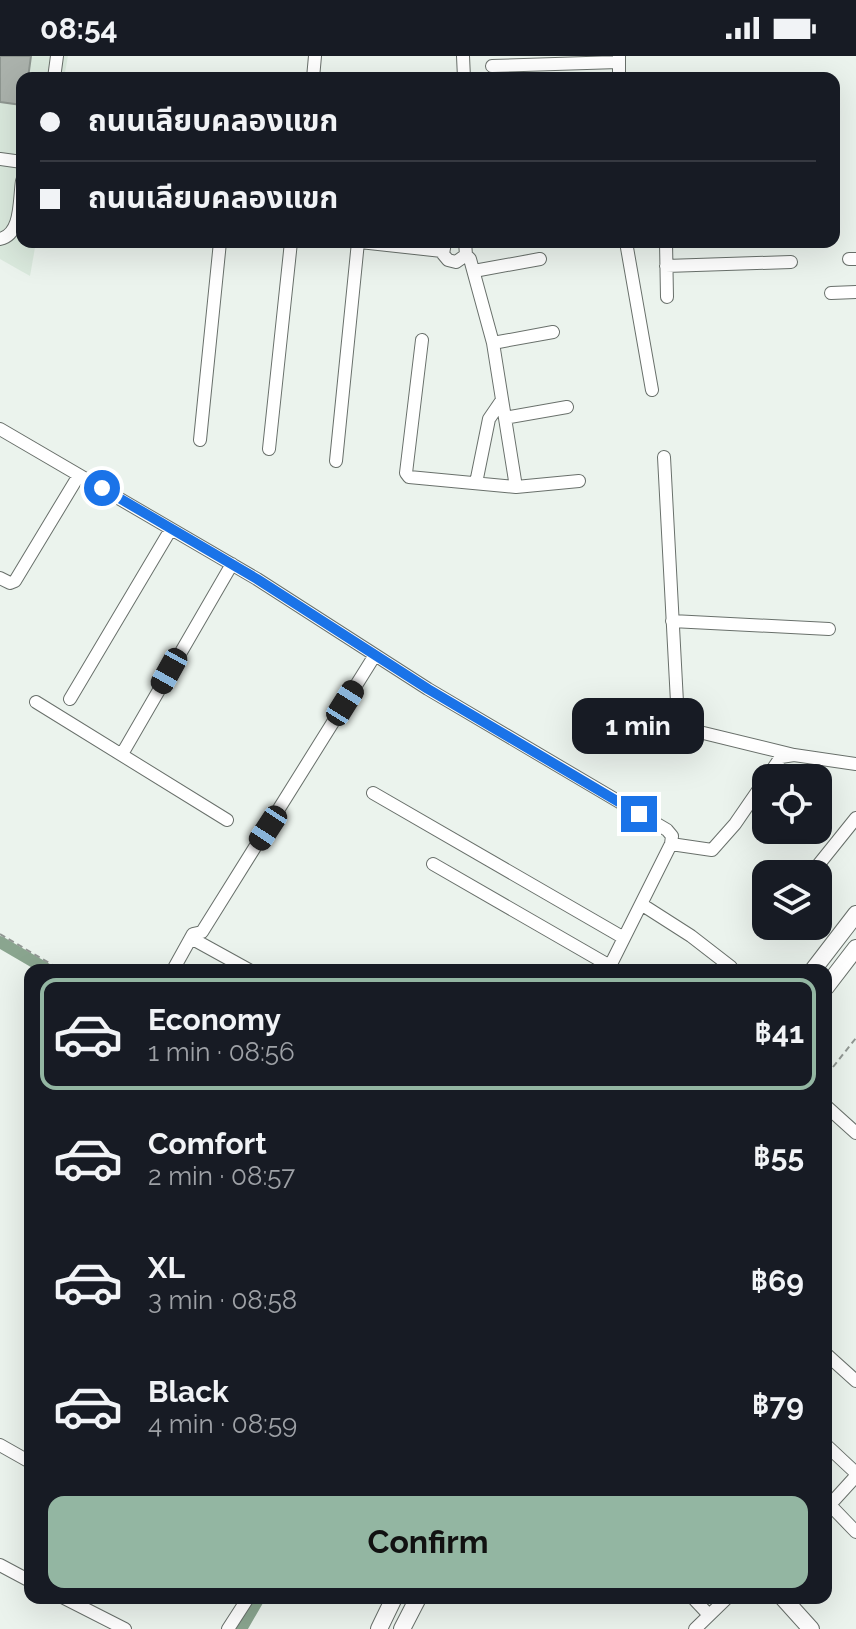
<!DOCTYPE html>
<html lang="en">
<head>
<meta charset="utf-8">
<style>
	:root { --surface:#171b24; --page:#242831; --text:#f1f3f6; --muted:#9ea1a6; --line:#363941; --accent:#93b6a2 }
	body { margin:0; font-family:Raleway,"Noto Sans Thai",sans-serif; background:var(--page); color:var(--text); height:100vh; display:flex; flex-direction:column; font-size:30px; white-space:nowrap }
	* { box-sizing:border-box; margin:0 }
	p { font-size:26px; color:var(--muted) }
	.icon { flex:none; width:44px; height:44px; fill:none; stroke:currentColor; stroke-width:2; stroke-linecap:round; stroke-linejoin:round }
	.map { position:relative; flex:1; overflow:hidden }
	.drawer { position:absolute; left:24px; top:908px; width:808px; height:640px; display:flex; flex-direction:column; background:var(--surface); border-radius:16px; box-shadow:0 8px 32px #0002 }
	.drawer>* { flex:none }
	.top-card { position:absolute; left:16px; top:16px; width:824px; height:176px; border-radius:16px; box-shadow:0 8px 32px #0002; display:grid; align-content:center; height:176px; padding:0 24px; background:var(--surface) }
	.buttons { position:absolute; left:752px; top:708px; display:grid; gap:16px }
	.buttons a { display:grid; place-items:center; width:80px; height:80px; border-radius:16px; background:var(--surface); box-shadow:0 8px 32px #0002; font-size:40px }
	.end { position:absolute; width:36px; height:36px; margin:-18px; border:10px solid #1a73e8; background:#fff; box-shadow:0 0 0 4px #fff }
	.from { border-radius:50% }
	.bubble { position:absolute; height:56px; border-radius:16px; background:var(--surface); box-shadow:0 8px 32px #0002; font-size:26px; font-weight:700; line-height:56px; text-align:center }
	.car { position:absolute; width:24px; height:48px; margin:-24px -12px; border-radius:10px; box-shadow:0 0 6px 2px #0007; background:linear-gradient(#222 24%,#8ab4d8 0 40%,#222 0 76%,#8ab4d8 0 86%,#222 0) }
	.top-card b { display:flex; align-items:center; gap:28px; height:76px; font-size:30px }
	.top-card b+b { border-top:2px solid var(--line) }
	.top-card i { width:20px; height:20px; background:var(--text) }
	ul { padding:14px 0 0; list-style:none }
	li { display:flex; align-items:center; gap:24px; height:112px; margin:0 16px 12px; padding:0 8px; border:4px solid transparent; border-radius:16px }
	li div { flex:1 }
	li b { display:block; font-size:30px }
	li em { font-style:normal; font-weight:700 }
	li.active { border-color:var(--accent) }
	li>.icon { width:72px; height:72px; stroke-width:1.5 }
	.button { display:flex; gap:16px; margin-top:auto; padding:16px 24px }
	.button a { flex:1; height:92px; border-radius:16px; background:var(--accent); color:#111; font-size:32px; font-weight:700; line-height:92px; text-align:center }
	.status { display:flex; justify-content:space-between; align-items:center; height:56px; padding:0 40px; background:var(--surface); direction:ltr }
	.status svg { height:22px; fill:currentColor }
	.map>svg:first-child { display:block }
	.built { fill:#dae9dd }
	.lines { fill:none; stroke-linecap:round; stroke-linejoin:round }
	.canal { stroke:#8aa58f; stroke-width:12 }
	.building { fill:#abb2ac; stroke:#8e9690; stroke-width:2 }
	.minor-casing { stroke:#69706b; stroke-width:14 }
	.major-casing { stroke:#69706b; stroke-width:18 }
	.path { stroke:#919793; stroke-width:2; stroke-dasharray:6 4; stroke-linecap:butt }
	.minor { stroke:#fff; stroke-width:12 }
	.major { stroke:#fff; stroke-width:16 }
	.route { stroke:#1a73e8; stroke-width:10 }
</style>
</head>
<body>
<div class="status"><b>08:54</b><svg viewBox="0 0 49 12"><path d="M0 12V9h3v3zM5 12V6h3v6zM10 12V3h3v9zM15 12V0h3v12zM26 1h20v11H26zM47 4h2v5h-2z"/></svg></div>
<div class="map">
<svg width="856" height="1573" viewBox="0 0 856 1573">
	<rect width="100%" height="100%" fill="#ebf3ed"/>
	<!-- built -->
	<path class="built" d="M0 0H68L64 22H22V186H36L30 220 0 203Z"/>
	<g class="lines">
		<!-- canal -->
		<path class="canal" d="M0 886 48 914
			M241 1573 259 1542"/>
	</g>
	<!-- building -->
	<path class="building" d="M0 0H31L28 22H22V49L0 46Z"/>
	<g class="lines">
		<defs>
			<path id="minor" d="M463 0 464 22
				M619 0V22
				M492 10 618 6
				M54 22 57 0
				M313 22 315 0
				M0 103 22 106
				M0 183C22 178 19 144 22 125
				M360 186 442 195
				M445 186 443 198 448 204 456 206 466 199 465 186
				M626 186 652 334
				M666 186 667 241
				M466 199 470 203 493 287 516 431
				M849 203H856
				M666 210 791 206
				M474 215 540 203
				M831 237 856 236
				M422 284 406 417 409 421 516 431 579 425
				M493 287 553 276
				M505 362 567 351
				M0 373 257 523 428 633 667 774 672 780 671 788
				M200 384 220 186
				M269 393 291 186
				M664 401 678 665 687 673 794 699
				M336 405 358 186
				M476 427 489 363 502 344
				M0 522 10 527 15 525 79 419
				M672 565 829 573
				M70 643 171 473
				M36 646 227 764
				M122 698 232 508
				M373 737 624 882
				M671 788 712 794 735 768 781 701 794 699 856 708
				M433 808 610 910
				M811 818 856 762
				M641 848 691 880 731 911 729 914
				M191 882 249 914
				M173 914 193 878 202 876 375 599
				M608 914 671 788
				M826 1050 856 1077
				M826 1298 856 1325
				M0 1389 30 1406
				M826 1389 856 1417
				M830 1449 856 1476
				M826 1453 856 1420
				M0 1509 30 1525
				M64 1542 125 1573
				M693 1542 709 1559
				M228 1573 248 1542
				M695 1573 727 1542"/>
			<path id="major" d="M813 914 856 858
				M826 931 856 892
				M783 1542 811 1573
				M379 1573 394 1542
				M402 1573 418 1542"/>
		</defs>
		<!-- minor casing -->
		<use href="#minor" class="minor-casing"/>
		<!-- major casing -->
		<use href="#major" class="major-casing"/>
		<!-- path -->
		<path class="path" d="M0 878 61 914
			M833 1011 856 982"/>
		<!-- minor -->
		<use href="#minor" class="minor"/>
		<!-- major -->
		<use href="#major" class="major"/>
	</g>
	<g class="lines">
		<!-- route -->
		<path class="route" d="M102 432 257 523 428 633 639 758"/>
	</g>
</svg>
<div class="buttons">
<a><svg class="icon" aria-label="locate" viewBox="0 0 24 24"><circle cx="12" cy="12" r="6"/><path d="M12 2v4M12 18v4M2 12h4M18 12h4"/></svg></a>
<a><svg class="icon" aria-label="layers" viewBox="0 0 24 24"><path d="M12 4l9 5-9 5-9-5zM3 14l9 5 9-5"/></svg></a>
</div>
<i class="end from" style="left:102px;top:432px"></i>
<i class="end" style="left:639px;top:758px"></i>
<div class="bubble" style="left:572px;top:642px;width:132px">1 min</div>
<i class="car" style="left:169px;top:615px;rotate:209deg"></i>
<i class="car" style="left:345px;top:647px;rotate:32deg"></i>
<i class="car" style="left:268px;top:772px;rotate:213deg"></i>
<div class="top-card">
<b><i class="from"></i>ถนนเลียบคลองแขก</b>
<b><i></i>ถนนเลียบคลองแขก</b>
</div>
<section class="drawer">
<ul>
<li class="active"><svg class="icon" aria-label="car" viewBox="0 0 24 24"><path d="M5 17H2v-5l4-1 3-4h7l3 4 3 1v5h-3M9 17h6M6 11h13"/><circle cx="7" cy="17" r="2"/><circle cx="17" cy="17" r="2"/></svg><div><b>Economy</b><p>1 min · 08:56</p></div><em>฿41</em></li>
<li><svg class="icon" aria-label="car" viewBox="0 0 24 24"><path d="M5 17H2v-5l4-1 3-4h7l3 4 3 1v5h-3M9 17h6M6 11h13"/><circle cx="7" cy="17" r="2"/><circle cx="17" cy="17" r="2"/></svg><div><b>Comfort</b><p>2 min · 08:57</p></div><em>฿55</em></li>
<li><svg class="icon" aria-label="car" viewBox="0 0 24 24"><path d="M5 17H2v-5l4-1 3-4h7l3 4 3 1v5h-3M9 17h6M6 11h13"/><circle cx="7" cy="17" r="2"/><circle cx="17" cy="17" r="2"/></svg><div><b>XL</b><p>3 min · 08:58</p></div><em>฿69</em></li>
<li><svg class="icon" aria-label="car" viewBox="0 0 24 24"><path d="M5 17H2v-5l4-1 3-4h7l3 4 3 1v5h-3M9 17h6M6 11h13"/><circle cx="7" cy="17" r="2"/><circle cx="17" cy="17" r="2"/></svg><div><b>Black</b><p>4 min · 08:59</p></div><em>฿79</em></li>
</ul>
<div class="button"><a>Confirm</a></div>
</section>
</div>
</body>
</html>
